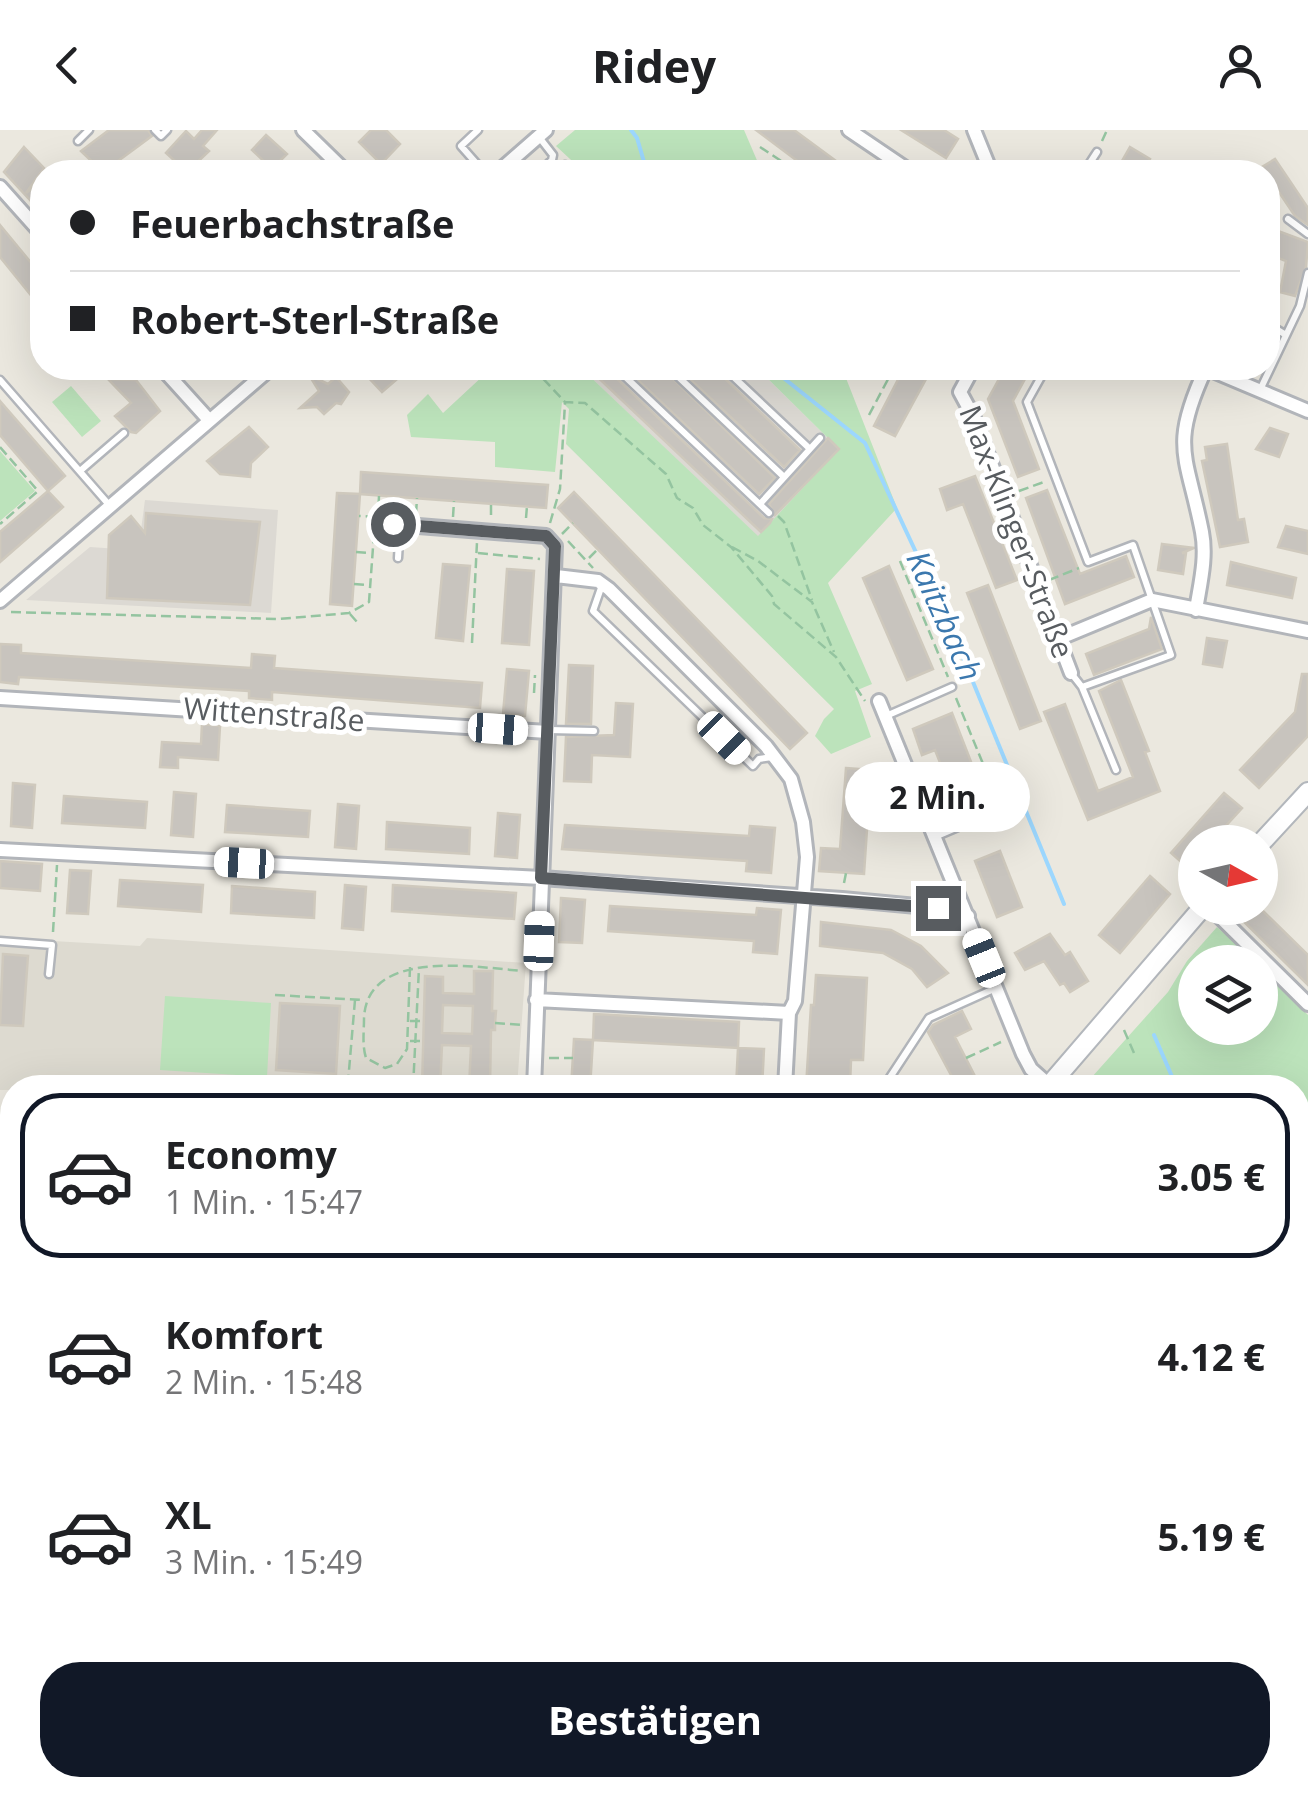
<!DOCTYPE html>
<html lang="de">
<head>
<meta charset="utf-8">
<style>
	:root { --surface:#fff; --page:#f2f2f2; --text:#202124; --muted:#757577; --line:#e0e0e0; --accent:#111827 }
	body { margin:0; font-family:"Open Sans",sans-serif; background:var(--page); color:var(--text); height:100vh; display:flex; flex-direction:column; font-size:38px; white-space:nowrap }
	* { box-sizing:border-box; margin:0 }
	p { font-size:32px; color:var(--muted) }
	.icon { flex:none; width:55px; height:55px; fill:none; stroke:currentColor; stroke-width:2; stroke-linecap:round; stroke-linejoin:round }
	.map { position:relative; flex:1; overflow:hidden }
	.details { position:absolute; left:0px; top:945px; width:1310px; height:722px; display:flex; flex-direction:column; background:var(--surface); border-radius:40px 40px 0 0; box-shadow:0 10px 40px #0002 }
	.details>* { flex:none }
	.top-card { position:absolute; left:30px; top:30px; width:1250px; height:220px; border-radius:40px; box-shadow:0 10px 40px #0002; display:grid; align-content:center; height:220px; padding:0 40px; background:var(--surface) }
	.needle { width:65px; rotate:98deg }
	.tools { position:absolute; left:1178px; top:695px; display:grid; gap:20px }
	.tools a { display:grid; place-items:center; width:100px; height:100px; border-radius:50%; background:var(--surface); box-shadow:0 10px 40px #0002; font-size:50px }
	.end { position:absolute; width:45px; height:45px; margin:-22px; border:12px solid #585c60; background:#fff; box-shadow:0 0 0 5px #fff }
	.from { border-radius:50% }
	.bubble { position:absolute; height:70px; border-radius:35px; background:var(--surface); box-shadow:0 10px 40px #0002; font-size:32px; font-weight:700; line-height:70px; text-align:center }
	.car { position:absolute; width:30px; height:60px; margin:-30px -15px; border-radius:12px; box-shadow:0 0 8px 2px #0007; background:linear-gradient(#fff 24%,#345 0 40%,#fff 0 76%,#345 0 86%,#fff 0) }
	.top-card b { display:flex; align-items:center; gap:35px; height:95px; font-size:38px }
	.top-card b+b { border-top:2px solid var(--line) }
	.top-card i { width:25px; height:25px; background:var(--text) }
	ul { padding:18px 0 0; list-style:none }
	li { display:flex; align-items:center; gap:30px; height:165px; margin:0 20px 15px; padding:0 20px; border:5px solid transparent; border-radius:40px }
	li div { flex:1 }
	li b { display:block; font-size:38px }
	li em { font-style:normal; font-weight:700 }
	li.on { border-color:var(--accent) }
	li>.icon { width:90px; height:90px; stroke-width:1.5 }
	.cta { display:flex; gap:20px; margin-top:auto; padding:20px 40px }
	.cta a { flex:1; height:115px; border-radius:40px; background:var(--accent); color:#fff; font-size:40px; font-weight:700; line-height:115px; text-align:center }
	header { display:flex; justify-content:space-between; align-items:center; height:130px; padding:0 40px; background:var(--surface); font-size:45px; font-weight:700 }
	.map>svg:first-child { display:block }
	.industrial { fill:#dcd9d3 }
	.education { fill:#dddad0 }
	.green { fill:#bce3bb }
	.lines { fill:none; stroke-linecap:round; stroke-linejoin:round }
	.stream { stroke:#9cd7fe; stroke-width:4 }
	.building { fill:#c8c4be; stroke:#cfc9bd; stroke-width:2.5; fill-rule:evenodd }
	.service-casing { stroke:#b2b5ba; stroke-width:11 }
	.minor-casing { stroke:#b2b5ba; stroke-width:18 }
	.tertiary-casing { stroke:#b2b5ba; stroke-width:22 }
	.secondary-casing { stroke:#b3b7bc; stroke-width:22 }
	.path { stroke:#94c4a0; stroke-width:2.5; stroke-dasharray:10 5; stroke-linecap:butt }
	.service { stroke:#fff; stroke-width:6 }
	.minor { stroke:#fff; stroke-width:12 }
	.tertiary { stroke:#fff; stroke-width:18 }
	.secondary { stroke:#fff; stroke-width:18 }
	.tram { stroke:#b0b1b1; stroke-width:2.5 }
	.route { stroke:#585c60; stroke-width:12 }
	.labels { text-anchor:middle; stroke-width:10; stroke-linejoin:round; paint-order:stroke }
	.street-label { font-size:30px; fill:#585c60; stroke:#fff }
	.water-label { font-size:32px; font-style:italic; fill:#3b78ae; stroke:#fff }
</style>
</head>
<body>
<header><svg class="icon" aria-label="back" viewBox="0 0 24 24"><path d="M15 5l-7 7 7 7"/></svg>Ridey<svg class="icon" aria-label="person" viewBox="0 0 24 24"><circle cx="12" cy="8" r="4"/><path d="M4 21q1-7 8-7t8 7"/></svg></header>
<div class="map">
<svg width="1308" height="1667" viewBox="0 0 1308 1667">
	<rect width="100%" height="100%" fill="#ebe8df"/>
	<!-- industrial -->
	<path class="industrial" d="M581 238H757L839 319 758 407Z
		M145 370 278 380 271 483 26 470 90 417 119 419 141 400Z"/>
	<!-- education -->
	<path class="education" d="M0 808 140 816 147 808 526 833 517 957 0 960Z"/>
	<!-- green -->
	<path class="green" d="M575 0H744L762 42H584L556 16Z
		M485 238H581L758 406 839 319 757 238H842L897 378 828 453 872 554 855 561 871 607 831 624 815 606 824 589 834 579 566 314 569 279 562 272 555 342 495 337V312L411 307 407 285 428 264 443 283 485 244Z
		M71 256 101 291 82 307 52 272Z
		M0 321 35 361 0 391Z
		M1217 797 1256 832H1195V898H1260V837L1308 885V1109L1298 1117V958L1083 957 1168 862 1187 831Z
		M165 866 271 873 267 947 160 940Z
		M845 1655H1065L1080 1667H841Z"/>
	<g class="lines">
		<!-- stream -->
		<path class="stream" d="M631 0 637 8 647 42
			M771 238 865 313 948 491 1064 774
			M1154 905 1177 958"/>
	</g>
	<!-- building -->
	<path class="building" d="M109 0H148L152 6 103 42 81 21Z
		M202 0H217L203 16 209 21 187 42 166 23 186 1 194 9Z
		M371 0H386L400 14 381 34 359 12Z
		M756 0H794L851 42H812Z
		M901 0H944L958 9 946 28Z
		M266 5 287 24 272 39 252 20Z
		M24 17 44 38 26 63 42 51V83L4 42Z
		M1130 17 1150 29 1143 42H1126L1118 38Z
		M1275 29 1308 78V95L1295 86 1262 37Z
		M0 95 42 146V179L0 127Z
		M1278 101 1308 112 1306 137 1295 166 1280 162 1286 131 1268 124V112Z
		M379 238H410L382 262 368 247Z
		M588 238H609L611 243 764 388 772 389 770 393 761 402Z
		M625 238H662L775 348 759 364Z
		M678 238H714L800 320 784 337Z
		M904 238H932L895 306 874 296Z
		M1005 238H1031L1013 271 1039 339 1018 347 988 269Z
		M309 245 328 254 336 247 349 262 341 274 336 273 324 284 317 277 300 278 319 261Z
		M108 249 136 250 160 281 136 303 131 302 115 286 131 273Z
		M0 271 65 346 48 361 0 305Z
		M249 297 268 317 251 333 250 347 220 344 207 331Z
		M1270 298 1288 304 1279 327 1256 319Z
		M828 308 839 319 775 385 769 374Z
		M1227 314 1238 390 1244 389 1248 412 1220 417 1202 331 1207 330 1205 317Z
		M361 342 548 355 546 378 360 364Z
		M975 346 1017 450 996 458 963 374 947 380 940 359Z
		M1047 360 1080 444 1126 426 1134 447 1065 474 1026 368Z
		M48 361 63 377 0 432V402Z
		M574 362 807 603 790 619 558 378Z
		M337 363 360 364 352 476 330 474Z
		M146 383 260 392 250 475 107 468 109 405 131 386 145 403Z
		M1286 396 1308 401V424L1278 417Z
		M1162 414 1194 418 1182 423H1186L1183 444 1158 440Z
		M1231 432 1296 448 1292 468 1227 455Z
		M443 434 470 436 463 511 436 508Z
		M889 436 933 539 907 550 863 448Z
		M507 439 534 441 529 515 502 513Z
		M988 455 1041 591 1020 599 967 463Z
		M1151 487 1162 519 1094 545 1086 524 1149 499Z
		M1207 508 1227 511 1222 537 1203 534Z
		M0 514 21 515V523L251 538 252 524 275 526 274 538 482 553 480 578 272 562V570L249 568V561L19 547 18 554 0 552Z
		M569 535 593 536 591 594H566Z
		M507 539 529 541 525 586 503 584Z
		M1302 544H1308V606L1259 658 1240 640 1295 582Z
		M1121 550 1149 621 1145 622 1160 661 1088 690 1044 582 1065 574 1098 661 1133 647 1099 561Z
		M616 573 633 574 630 627 592 625 591 652 564 651 566 607 614 605Z
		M952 583 989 678 962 688 935 620 922 625 913 599Z
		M202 594 220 596 218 630 178 627V638L160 637 162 612 201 614Z
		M846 638 871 640 864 744 819 741 821 718 840 719Z
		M13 653 35 655 32 698 11 696Z
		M174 662 196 664 193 707 171 705Z
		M1224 663 1242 678 1211 712H1195V730L1188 738 1171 723Z
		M64 666 147 672 145 698 62 693Z
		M338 674 359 676 356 719 335 717Z
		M227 675 310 681 308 707 225 702Z
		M498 683 520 685 517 728 495 726Z
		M387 692 470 698 469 724 386 719Z
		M565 695 749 706 750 696 775 698 771 743 746 741 747 731 562 719Z
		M1000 721 1022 777 997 787 975 731Z
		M0 731 42 734 40 761 0 758Z
		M70 740 91 741 88 784 67 783Z
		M1150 746 1170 764 1120 823 1099 805Z
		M120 750 203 755 201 782 118 776Z
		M345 755 366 757 363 800 342 798Z
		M393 755 516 763 514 789 392 781Z
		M232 756 315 762 314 788 231 783Z
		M561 768 585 770 582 813 559 812Z
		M610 776 756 785 757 778 781 780 777 824 753 822 754 811 608 801Z
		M1230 778H1260L1308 825V855Z
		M821 792 891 800 921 816 948 843 927 857 912 839 883 823 820 816Z
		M1050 804 1065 825 1070 822 1088 851 1070 862 1064 853 1060 855 1044 831 1025 840 1015 823Z
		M3 824 28 826 23 896 0 895Z
		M474 841H493L492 881H496L495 893V900H491L490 958H469L471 916 442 915 440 958H422L425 846 443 847V863L474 864ZM443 875 473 876 472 904 442 903Z
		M816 845 867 848 863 930H851L850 956 821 954V958H806L811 875H814Z
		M280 873 340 876 336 944 276 940Z
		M962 881 971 899 955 907 981 958H958L928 902 933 895Z
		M594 884 739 892 738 918 593 910Z
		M574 909 593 910 590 958H571Z
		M738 918 764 919 762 958H736Z
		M575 1655H645L641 1667H578Z
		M803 1655H917L906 1667H806L799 1665Z"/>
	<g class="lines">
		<defs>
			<path id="service" d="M155 0 161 6 167 0
				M478 0 461 16 484 42
				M539 7 553 25 552 30 540 42
				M78 11 89 0
				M565 35 573 42
				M1084 42 1097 22
				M1288 89 1308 104
				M1268 194 1286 205
				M616 238 769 383
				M669 238 784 347
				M724 238 810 319
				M1046 238 1027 272 1088 432 1133 415 1171 525 1082 557 1071 543
				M0 250 110 376
				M1259 262 1300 176 1308 143
				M80 341 124 303
				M760 374 820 308
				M398 428 400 394
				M602 455 593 481 753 636 759 629 772 627
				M1082 557 1116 640
				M886 586 952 557
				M549 600 594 601
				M937 706 977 689
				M0 811 52 815 49 844
				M883 958 929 888 996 858
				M282 1655 285 1667
				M448 1655 451 1667
				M946 1655 961 1667"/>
			<path id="minor" d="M303 0 346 42
				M849 0 911 42
				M974 0 991 42
				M498 42 546 0
				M0 57 42 104
				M162 238 209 290
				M973 238 960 262 973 286 1071 543
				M1206 238 1308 281
				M393 394 546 406 555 416 534 958
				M556 446 598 451 609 459 766 616 791 649 803 692 807 727 795 871 789 883 785 958
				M0 471 271 238
				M1196 480C1200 454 1207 428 1202 402 1187 325 1169 317 1206 238
				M1058 509 1152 470 1308 501
				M0 568 548 602
				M879 571 1023 924 1031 939 1049 955
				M0 720 541 748 842 769 938 778 968 786
				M1211 778 1308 874
				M536 870 789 883
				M0 1091 12 1092
				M1298 1145 1308 1138
				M1298 1275 1308 1293
				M1298 1474 1308 1466
				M169 1655 171 1667
				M1238 1655 1249 1667
				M672 1667 676 1655"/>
			<path id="tertiary" d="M0 1335 12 1334"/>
			<path id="secondary" d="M1260 714 1308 662
				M1047 958 1202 778
				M99 1667 134 1655"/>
		</defs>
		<!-- service casing -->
		<use href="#service" class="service-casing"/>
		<!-- minor casing -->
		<use href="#minor" class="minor-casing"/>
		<!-- tertiary casing -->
		<use href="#tertiary" class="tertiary-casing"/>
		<!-- secondary casing -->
		<use href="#secondary" class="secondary-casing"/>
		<!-- path -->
		<path class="path" d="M1102 11 1107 0
			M760 17 798 42
			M533 238 565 272 585 273 666 344 677 368 693 378 703 395 731 417 772 466 774 474 836 527 865 571
			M869 285 894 238
			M0 317 38 361 0 394
			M1019 361 1044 352
			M416 384 417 368
			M491 385V374
			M778 386 784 392 812 470
			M378 387 379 366
			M453 387 454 371
			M526 388 527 376
			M550 393 560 359 565 273
			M562 404 573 393
			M568 411 593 438
			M732 417 758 431 812 472 834 522
			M356 422 370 423
			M478 423 540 429
			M589 428 598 419
			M900 431 948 547
			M1049 450 1079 438
			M354 454 367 455
			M11 482 279 489 349 483 369 472 375 390 378 387 359 386
			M350 484 357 492
			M472 513 477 412
			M534 563 535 545
			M956 568 1004 685 985 693
			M870 657 898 658
			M867 697 916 700
			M844 753 846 743
			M53 802 57 735
			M410 837 407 919 397 934 385 938 366 928C362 915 364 902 364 889 366 818 475 837 522 841
			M275 865 363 870
			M355 870 348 952 414 953
			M410 891H424
			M495 893 524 895
			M1124 900 1134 923
			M410 911H423
			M549 928H573
			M966 928 1001 912
			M1081 946 1087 958
			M413 958 419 838
			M1298 1382 1308 1398 1298 1405
			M859 1655 873 1667
			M930 1655 933 1667
			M917 1667 930 1655"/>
		<!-- service -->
		<use href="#service" class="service"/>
		<!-- minor -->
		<use href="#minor" class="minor"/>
		<!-- tertiary -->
		<use href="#tertiary" class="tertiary"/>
		<!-- secondary -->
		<use href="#secondary" class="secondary"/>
		<!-- tram -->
		<path class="tram" d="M1298 1141 1308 1133
			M1298 1267 1308 1285"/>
	</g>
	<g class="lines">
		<!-- route -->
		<path class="route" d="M393 394 546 406 555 416 541 748 938 778"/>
	</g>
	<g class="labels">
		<!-- street labels -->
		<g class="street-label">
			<text transform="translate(1016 402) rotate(69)" y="10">Max-Klinger-Straße</text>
			<text transform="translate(274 585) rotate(4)" y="10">Wittenstraße</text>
		</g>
		<!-- water labels -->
		<g class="water-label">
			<text transform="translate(944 486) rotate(66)" y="11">Kaitzbach</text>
		</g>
	</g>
</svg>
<div class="tools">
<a><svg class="needle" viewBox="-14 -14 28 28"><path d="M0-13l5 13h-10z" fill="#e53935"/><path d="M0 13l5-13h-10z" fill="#757577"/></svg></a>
<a><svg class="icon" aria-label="layers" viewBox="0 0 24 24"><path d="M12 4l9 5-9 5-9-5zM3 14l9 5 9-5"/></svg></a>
</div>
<i class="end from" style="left:393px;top:394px"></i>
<i class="end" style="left:938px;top:778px"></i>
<div class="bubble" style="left:845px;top:632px;width:185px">2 Min.</div>
<i class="car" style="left:498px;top:599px;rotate:94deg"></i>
<i class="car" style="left:724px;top:608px;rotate:135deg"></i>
<i class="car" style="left:244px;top:733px;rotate:273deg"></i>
<i class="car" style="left:539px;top:811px;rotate:2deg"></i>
<i class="car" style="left:984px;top:828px;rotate:338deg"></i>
<div class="top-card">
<b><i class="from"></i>Feuerbachstraße</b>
<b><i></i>Robert-Sterl-Straße</b>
</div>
<section class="details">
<ul>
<li class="on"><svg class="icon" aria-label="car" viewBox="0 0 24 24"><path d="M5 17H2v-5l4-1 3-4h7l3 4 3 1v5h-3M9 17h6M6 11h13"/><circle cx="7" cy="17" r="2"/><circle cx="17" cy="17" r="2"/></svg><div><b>Economy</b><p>1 Min. · 15:47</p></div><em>3.05 €</em></li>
<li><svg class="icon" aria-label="car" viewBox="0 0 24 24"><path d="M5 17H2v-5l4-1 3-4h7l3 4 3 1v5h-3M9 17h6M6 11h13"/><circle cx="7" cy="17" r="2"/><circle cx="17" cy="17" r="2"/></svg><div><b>Komfort</b><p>2 Min. · 15:48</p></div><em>4.12 €</em></li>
<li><svg class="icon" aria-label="car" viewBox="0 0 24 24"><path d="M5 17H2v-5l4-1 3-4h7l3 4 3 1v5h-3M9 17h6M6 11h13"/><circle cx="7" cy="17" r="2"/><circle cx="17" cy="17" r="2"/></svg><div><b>XL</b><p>3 Min. · 15:49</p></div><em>5.19 €</em></li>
</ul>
<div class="cta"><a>Bestätigen</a></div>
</section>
</div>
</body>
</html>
